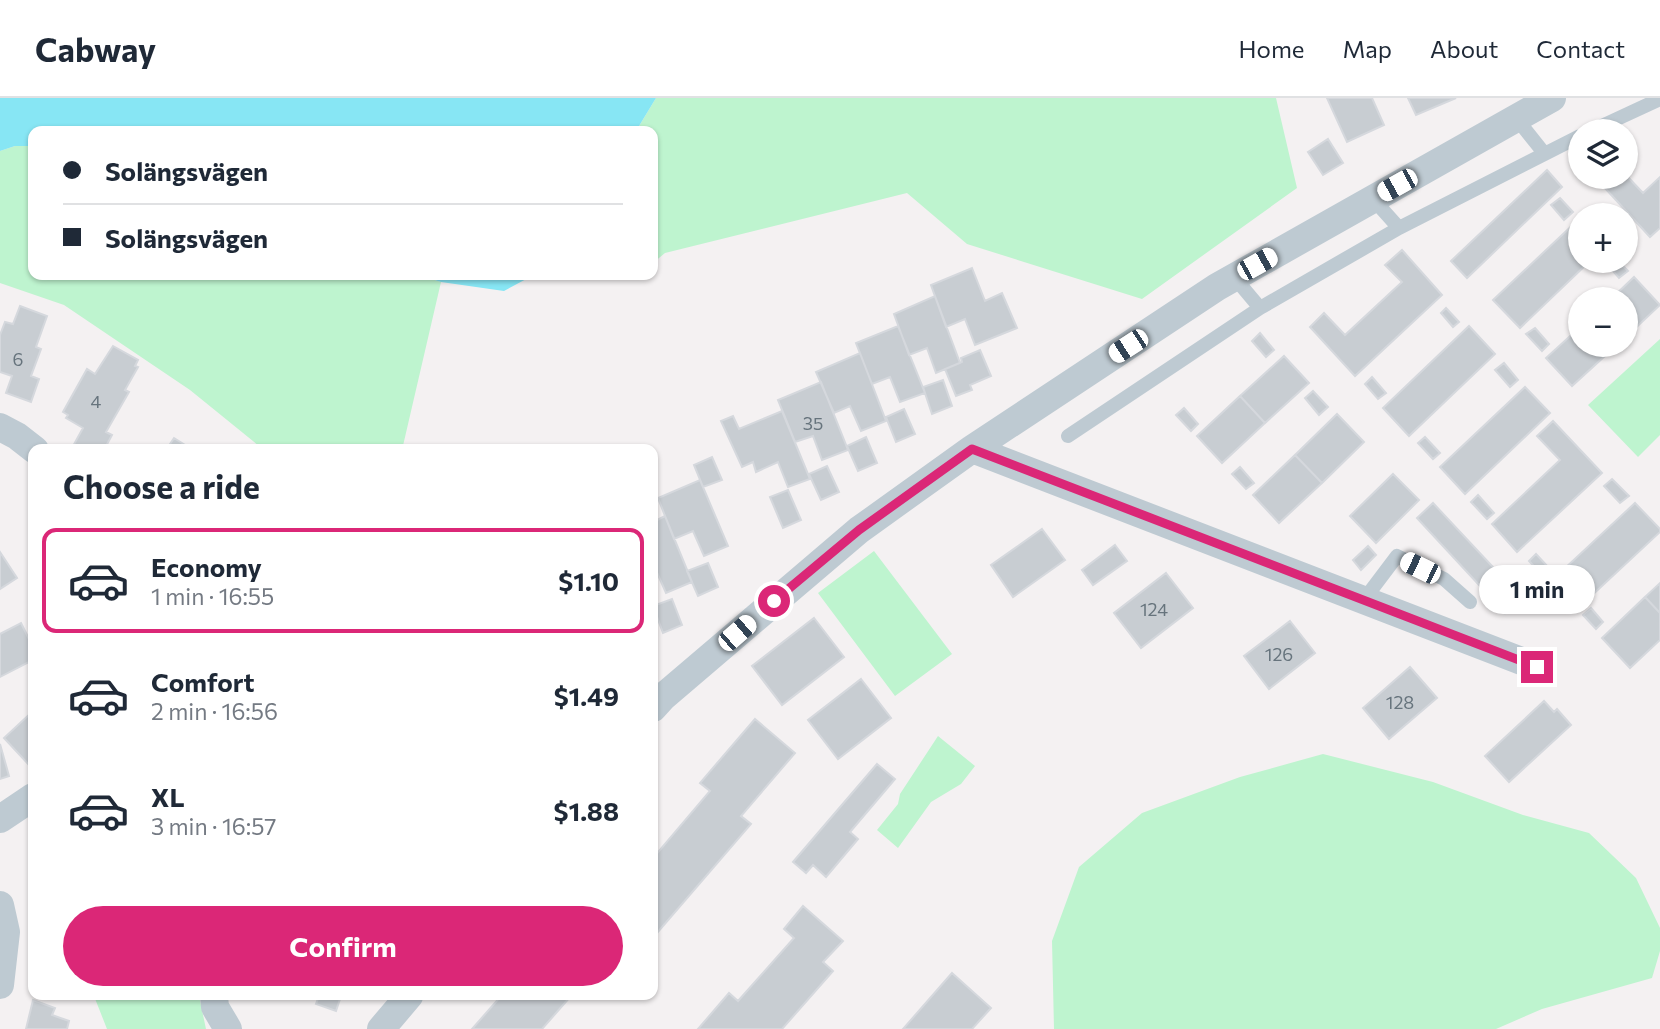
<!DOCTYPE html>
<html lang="en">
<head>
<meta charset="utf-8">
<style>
	:root { --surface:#fff; --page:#f2f2f3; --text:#1f2937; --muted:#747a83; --line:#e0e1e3; --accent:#db2777 }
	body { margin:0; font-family:Commissioner,sans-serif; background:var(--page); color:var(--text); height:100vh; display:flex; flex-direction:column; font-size:26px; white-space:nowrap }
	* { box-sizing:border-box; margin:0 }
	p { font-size:23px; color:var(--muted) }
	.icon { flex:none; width:38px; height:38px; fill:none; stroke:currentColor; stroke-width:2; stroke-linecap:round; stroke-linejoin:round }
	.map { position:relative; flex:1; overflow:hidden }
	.panel { position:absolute; left:28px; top:346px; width:630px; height:556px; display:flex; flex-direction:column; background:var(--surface); border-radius:14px; box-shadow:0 2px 5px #0004 }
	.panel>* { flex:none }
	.hud { position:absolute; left:28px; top:28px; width:630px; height:154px; border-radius:14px; box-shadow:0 2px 5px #0004; display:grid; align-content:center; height:154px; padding:0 35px; background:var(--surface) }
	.fabs { position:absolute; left:1568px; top:21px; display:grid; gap:14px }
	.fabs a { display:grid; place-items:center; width:70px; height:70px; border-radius:50%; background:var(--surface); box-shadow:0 2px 5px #0004; font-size:35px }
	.end { position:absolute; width:32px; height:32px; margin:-16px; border:9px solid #db2777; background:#fff; box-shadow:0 0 0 4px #fff }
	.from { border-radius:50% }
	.bubble { position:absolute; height:49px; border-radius:24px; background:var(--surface); box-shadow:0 2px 5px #0004; font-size:23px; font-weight:700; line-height:49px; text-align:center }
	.car { position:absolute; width:21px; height:42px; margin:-21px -10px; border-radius:9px; box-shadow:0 0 5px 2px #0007; background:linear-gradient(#fff 24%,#345 0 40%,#fff 0 76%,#345 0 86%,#fff 0) }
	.hud b { display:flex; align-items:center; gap:24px; height:66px; font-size:26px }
	.hud b+b { border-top:2px solid var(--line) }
	.hud i { width:18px; height:18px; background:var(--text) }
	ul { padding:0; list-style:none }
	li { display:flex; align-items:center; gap:21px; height:105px; margin:0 14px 10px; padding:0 21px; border:4px solid transparent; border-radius:14px }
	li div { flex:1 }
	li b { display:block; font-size:26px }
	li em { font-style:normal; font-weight:700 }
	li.current { border-color:var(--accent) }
	li>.icon { width:63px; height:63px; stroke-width:1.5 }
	h2 { padding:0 35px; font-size:32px; line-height:84px }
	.action { display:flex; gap:14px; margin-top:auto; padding:14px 35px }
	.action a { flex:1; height:80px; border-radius:42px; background:var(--accent); color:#fff; font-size:28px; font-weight:700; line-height:80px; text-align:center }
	header { display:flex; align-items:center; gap:42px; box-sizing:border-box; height:98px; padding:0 35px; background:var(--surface); border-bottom:2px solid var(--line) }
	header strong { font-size:33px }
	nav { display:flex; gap:38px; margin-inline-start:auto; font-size:24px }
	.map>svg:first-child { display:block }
	.green { fill:#bef4cf }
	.water { fill:#87e6f4 }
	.building { fill:#c8cdd2; stroke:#d5d8dd; stroke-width:2 }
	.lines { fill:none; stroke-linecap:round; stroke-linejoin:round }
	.lane { stroke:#becad2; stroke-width:14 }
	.street { stroke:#becad2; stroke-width:28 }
	.route { stroke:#db2777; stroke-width:9 }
	.labels { text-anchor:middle; stroke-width:7; stroke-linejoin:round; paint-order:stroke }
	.number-label { font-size:18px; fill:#67747d }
</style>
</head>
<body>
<header>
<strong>Cabway</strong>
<nav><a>Home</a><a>Map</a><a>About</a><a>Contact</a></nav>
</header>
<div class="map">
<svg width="1660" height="931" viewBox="0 0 1660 931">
	<rect width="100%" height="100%" fill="#f4f1f2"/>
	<!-- green -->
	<path class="green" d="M656 0H1276L1297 90 1142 201 967 146 907 95 665 155 653 165V33H636Z
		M15 48H33V177H419L441 184 402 352H264L190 292 64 207 0 185V53Z
		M1660 241V337L1638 359 1588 307Z
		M874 453 952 556 895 598 818 495Z
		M938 638 975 668 961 686 931 704 898 750 877 732 898 706 900 696Z
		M1323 656 1433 684 1523 717 1589 735 1636 780 1660 830V853L1652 880 1542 911 1496 931H1054L1052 843 1079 769 1142 715 1240 679Z
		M94 898H199L206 931H107Z"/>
	<!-- water -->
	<path class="water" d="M0 0H656L636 33H33V48H15L0 53Z
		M419 177H540L530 179 504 193 441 184Z"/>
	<!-- building -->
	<path class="building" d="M1327 0H1372L1384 27 1347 44Z
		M1408 0H1456L1416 17Z
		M1328 41 1343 65 1323 77 1308 54Z
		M1547 72 1562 89 1467 180 1451 163Z
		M1626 77 1643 95 1660 79V130L1650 139 1603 88 1612 79H1626Z
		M1560 100 1573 114 1564 122 1551 107Z
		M1579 121 1580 163H1590L1520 230 1493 202Z
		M1402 152 1442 197 1355 278 1310 229 1324 215 1345 237 1402 184 1385 167Z
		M1606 163H1618L1628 173 1619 180 1605 164Z
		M972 170 985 203 1002 195 1017 230 975 247 965 221 946 229 931 187Z
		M1634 179 1660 207 1626 239V201H1611Z
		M935 198 960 265 936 275 927 250 909 257 894 216Z
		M20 208 47 218 36 249 41 251 31 278 39 281 31 304 6 295 12 278 0 274V237L5 224 13 226Z
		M1446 210 1459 224 1453 229 1441 215Z
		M898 228 925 295 900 304 890 279 872 286 856 245Z
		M1469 228 1495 256 1409 338 1383 310Z
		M1580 229V247H1617L1572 288 1546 260Z
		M1535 230 1549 246 1542 253 1526 236Z
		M1260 235 1274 252 1266 259 1252 243Z
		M113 248 138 262 135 268 138 269 125 292 129 294 106 334 112 337 104 352H80L73 348 83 330 66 320 68 317 63 314 87 271 95 276Z
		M980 252 991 278 970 287 972 292 956 298 945 271 962 264 961 260Z
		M860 255 886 323 861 333 850 308 834 315 816 274Z
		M1284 258 1309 285 1265 325 1240 298Z
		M1504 265 1518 282 1510 289 1495 272Z
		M1372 279 1386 295 1378 301 1365 286Z
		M943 282 952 308 932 316 923 289Z
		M821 284 848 352 822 362 813 338 795 344 778 302Z
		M1525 289 1550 315 1465 396 1440 369Z
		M1313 293 1328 309 1319 317 1305 300Z
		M1240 298 1265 325 1222 365 1197 338Z
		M1184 310 1198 326 1191 333 1176 317Z
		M904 311 915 336 896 344 886 319Z
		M782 313 810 381 788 389 778 364 756 374 753 364 742 369 721 323 733 318 739 331Z
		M1337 316 1364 344 1322 385 1295 357Z
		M1553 323 1602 375 1517 454 1492 426 1560 362 1537 338Z
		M866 339 877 365 858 373 847 348Z
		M1425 339 1440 355 1433 361 1418 345Z
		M174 340 193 352H166Z
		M1295 357 1322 385 1279 425 1253 397Z
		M712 359 722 382 703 389 694 367Z
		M827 368 839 394 821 402 809 376Z
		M1240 369 1254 385 1246 391 1232 376Z
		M1393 376 1419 402 1376 445 1350 418Z
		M1612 381 1629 398 1620 405 1604 388Z
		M700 382 728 448 704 458 693 433 674 441 658 400Z
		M788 392 801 422 783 430 770 399Z
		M1478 397 1494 415 1487 421 1471 404Z
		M1433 405 1521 499 1505 515 1417 420Z
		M1635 405 1660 431V434L1575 513 1549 485Z
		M665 418 692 484 666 495 655 470 653 471V424Z
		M1042 431 1065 462 1013 499 991 467Z
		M1115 447 1127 463 1093 487 1082 472Z
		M1368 448 1376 457 1361 472 1353 462Z
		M0 454 17 480 0 491Z
		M1536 456 1551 472 1543 478 1529 463Z
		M708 465 718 489 698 498 687 473Z
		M1166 475 1193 510 1141 550 1114 515Z
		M1660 485V515L1645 499Z
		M1645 499 1660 515V542L1630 570 1602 540Z
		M672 501 682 527 663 535 653 508Z
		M1591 510 1603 524 1596 531 1583 517Z
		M814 520 844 559 782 607 752 568Z
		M1290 523 1315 555 1269 591 1244 558Z
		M21 525 33 549V562L0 579V536Z
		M1410 569 1437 600 1389 641 1363 610Z
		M861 581 891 620 838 661 808 622Z
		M1544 603 1554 614 1557 611 1571 627 1509 684 1485 658Z
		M33 613V665L30 668 4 640Z
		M755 621 795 655 741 718 751 726 657 835 653 831V760L710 693 700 685Z
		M0 646 9 678 0 681Z
		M877 666 895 681 850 734 858 741 826 779 813 767 806 775 793 764Z
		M803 808 843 843 823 864 833 873 782 931H698L729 895 738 903 794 840 784 831Z
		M952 875 991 910 972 931H903Z
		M319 898H341L336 913 316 906Z
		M501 898H571L542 931H472Z
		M33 902 55 910 52 917 69 923 67 931H26Z"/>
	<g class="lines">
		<!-- lane -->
		<path class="lane" d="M1516 20 1544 55
			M1591 33 1660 1
			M1373 101 1399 130
			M1234 179 1260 210
			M1068 338 1260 210 1399 130 1580 38
			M1363 503 1397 458 1444 481 1470 504"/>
		<!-- street -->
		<path class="street" d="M0 329 17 338 35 352
			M972 351 1537 569
			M653 610 663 599 859 432 972 351 1217 189 1552 0
			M0 721 33 699
			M0 807 6 834 0 887
			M214 898 215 909 228 931
			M381 931 409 898"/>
	</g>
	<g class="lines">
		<!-- route -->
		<path class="route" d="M774 503 859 432 972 351 1537 569"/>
	</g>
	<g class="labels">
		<!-- number labels -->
		<g class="number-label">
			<text x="18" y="268">6</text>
			<text x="96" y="310">4</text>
			<text x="813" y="332">35</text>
			<text x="1154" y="518">124</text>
			<text x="1279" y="563">126</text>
			<text x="1400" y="611">128</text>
		</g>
	</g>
</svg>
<div class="fabs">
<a><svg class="icon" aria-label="layers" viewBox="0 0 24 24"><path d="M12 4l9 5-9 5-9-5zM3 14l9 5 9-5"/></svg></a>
<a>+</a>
<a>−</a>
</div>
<i class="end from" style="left:774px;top:503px"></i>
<i class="end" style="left:1537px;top:569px"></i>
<div class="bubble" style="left:1479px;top:467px;width:116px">1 min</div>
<i class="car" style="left:1397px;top:87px;rotate:241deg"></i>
<i class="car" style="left:1257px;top:166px;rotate:61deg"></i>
<i class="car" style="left:1128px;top:248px;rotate:237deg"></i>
<i class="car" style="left:1420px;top:470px;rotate:296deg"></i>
<i class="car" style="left:737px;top:535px;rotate:49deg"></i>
<div class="hud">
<b><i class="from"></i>Solängsvägen</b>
<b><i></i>Solängsvägen</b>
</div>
<section class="panel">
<h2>Choose a ride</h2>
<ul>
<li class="current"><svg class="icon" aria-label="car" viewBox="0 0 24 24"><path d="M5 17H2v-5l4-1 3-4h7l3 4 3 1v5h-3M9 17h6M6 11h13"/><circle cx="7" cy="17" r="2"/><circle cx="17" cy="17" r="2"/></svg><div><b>Economy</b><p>1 min · 16:55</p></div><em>$1.10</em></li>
<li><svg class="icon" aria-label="car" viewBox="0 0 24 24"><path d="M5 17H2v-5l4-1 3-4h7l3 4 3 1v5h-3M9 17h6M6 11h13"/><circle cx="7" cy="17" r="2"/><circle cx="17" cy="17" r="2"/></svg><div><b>Comfort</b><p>2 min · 16:56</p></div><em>$1.49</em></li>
<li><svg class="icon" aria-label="car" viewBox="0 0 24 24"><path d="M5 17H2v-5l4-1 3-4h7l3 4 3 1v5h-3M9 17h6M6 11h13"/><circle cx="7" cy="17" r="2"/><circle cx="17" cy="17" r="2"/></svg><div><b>XL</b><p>3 min · 16:57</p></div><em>$1.88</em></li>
</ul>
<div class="action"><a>Confirm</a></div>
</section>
</div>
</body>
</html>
